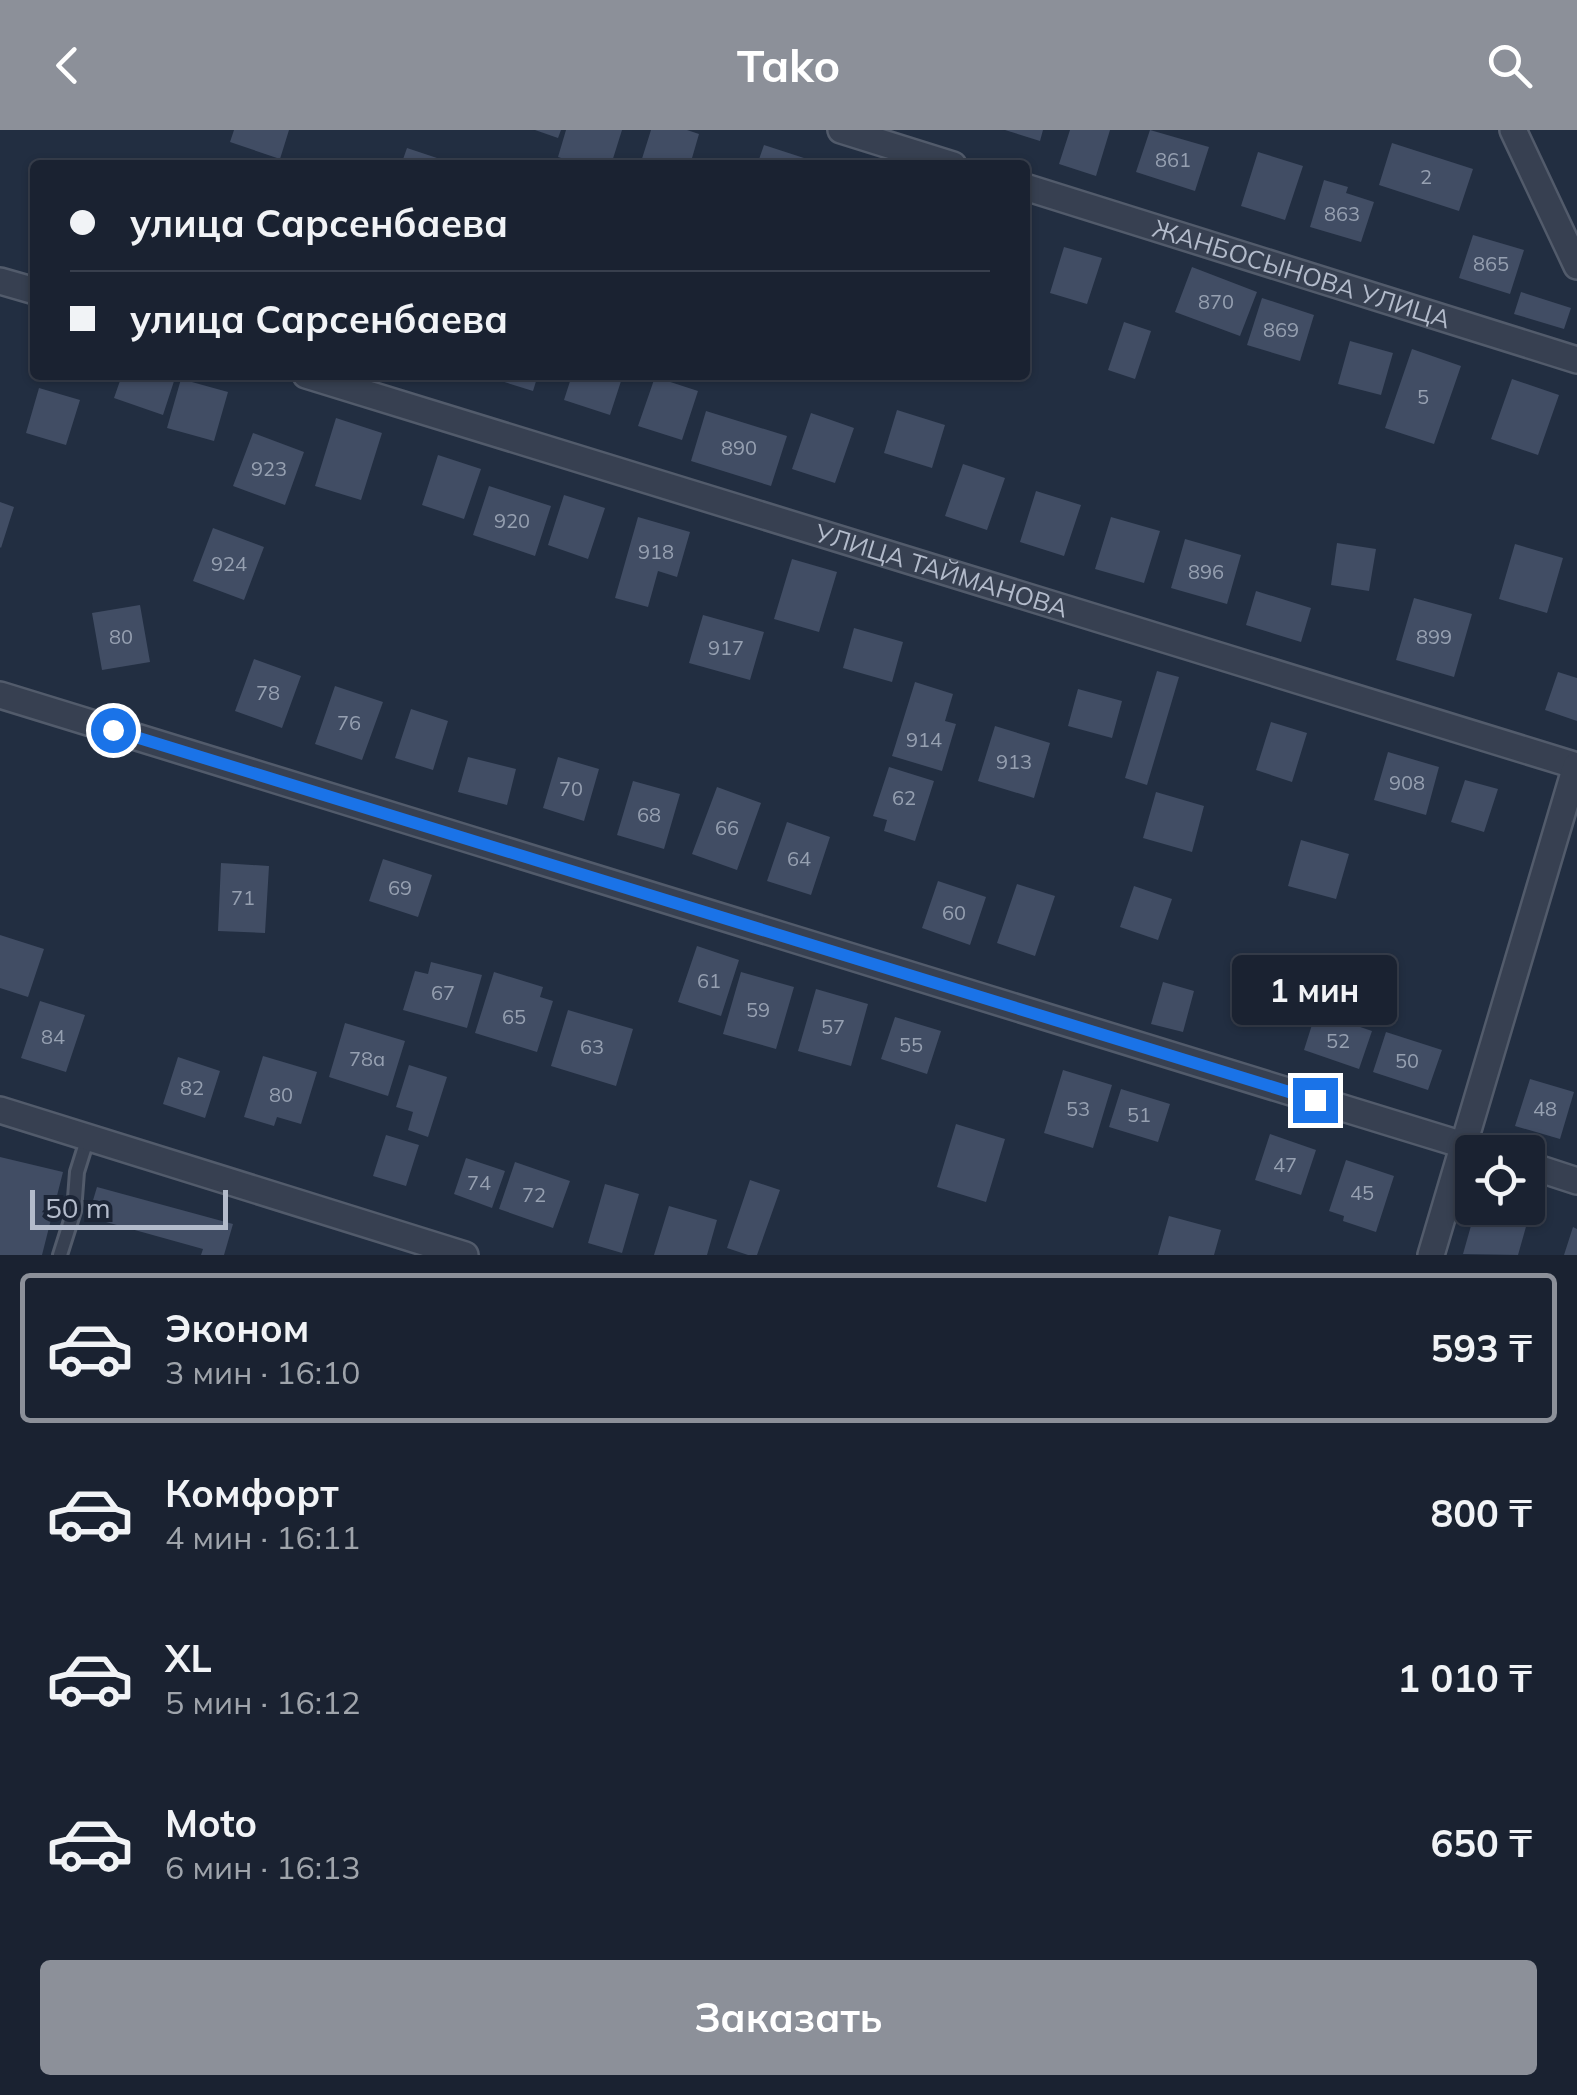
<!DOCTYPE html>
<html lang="ru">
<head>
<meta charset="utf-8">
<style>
	:root { --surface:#1a2231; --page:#272f3d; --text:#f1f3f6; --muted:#9fa4ab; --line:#383f4d; --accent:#8c9099 }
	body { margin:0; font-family:Mulish,sans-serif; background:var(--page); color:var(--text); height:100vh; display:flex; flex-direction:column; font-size:38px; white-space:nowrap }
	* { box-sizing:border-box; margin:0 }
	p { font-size:32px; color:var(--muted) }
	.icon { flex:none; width:55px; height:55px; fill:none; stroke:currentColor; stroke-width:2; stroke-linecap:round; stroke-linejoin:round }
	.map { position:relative; height:1125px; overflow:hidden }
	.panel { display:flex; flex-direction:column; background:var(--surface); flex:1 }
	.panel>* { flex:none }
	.banner { position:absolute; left:30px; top:30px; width:1000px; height:220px; border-radius:10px; box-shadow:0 2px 8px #0004,0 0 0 2px var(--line); display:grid; align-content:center; height:220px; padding:0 40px; background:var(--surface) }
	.tools { position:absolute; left:1455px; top:1005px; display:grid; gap:20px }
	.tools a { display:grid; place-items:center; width:90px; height:90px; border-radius:10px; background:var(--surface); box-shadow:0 2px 8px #0004,0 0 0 2px var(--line); font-size:50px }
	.scale { position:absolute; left:30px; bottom:25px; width:198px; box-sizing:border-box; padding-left:10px; border:5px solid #b3bbcb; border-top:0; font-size:28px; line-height:35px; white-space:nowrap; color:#b3bbcb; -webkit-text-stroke:8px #1c2536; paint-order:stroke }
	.end { position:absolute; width:45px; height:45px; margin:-22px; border:12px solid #1a73e8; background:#fff; box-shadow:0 0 0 5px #fff }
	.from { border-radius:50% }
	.bubble { position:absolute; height:70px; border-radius:10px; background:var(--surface); box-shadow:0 2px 8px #0004,0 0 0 2px var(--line); font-size:32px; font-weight:700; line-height:70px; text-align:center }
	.banner b { display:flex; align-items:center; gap:35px; height:95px; font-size:38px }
	.banner b+b { border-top:2px solid var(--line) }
	.banner i { width:25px; height:25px; background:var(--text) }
	ul { padding:18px 0 0; list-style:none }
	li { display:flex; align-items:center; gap:30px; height:150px; margin:0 20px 15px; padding:0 20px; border:5px solid transparent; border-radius:10px }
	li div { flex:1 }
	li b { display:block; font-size:38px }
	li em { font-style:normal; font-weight:700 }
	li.selected { border-color:var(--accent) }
	li>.icon { width:90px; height:90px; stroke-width:1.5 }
	.action { display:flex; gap:20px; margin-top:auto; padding:20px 40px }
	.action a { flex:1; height:115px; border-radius:10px; background:var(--accent); color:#fff; font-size:40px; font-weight:700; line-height:115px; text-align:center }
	header { display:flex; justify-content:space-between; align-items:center; height:130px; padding:0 40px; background:var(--accent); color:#fff; font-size:45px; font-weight:700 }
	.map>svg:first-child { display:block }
	.building { fill:#414d64 }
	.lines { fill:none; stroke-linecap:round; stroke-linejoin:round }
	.lane-casing { stroke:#525b6b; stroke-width:18 }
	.street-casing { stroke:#525b6b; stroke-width:30 }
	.lane { stroke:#374051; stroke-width:12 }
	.street { stroke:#374051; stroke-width:25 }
	.route { stroke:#1a73e8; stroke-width:12 }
	.labels { text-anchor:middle; stroke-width:9; stroke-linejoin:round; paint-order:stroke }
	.number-label { font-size:20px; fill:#96a0b1 }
	.street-label { font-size:25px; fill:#b3bbcb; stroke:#1c2536 }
</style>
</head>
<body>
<header><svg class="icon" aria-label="back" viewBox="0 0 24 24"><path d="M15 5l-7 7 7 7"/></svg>Tako<svg class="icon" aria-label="search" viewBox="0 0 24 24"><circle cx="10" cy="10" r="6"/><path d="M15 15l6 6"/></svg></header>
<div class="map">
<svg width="1577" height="1125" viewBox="0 0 1577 1125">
	<rect width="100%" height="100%" fill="#222e41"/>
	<!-- building -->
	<path class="building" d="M234 0H289L280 29 230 12Z
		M535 0H561L558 8Z
		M566 0H622L611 35H583L558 27Z
		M651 0H687L699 4 690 35H640Z
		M1005 0H1043L1040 11Z
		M1070 0H1110L1096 46 1059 34Z
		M1150 0 1209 17 1195 61 1136 42Z
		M1392 13 1473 39 1459 81 1379 55Z
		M764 15 804 28 802 35H757Z
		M407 18 446 31 445 35H401Z
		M1258 22 1303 36 1285 90 1241 76Z
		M810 28 831 34V35H807Z
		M1324 50 1348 57 1346 63 1374 72 1361 112 1310 97Z
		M1473 105 1524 120 1510 164 1459 148Z
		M1064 117 1102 128 1087 174 1050 163Z
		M1192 137 1257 162 1240 206 1175 182Z
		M1521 162 1571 178 1564 199 1514 184Z
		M1262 168 1314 185 1300 231 1247 215Z
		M1124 192 1151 201 1135 249 1108 240Z
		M1350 211 1393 223 1381 265 1338 254Z
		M1412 219 1461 236 1434 314 1385 298Z
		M122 245H176L163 285 114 268Z
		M482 245H538L533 261Z
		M572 245H623L610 285 564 270Z
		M655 247 698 261 682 310 638 296Z
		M181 249 228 262 214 311 167 298Z
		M1512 249 1559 265 1538 325 1491 309Z
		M39 258 80 270 66 315 26 303Z
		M897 280 945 295 932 338 884 323Z
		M706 281 787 306 771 356 691 331Z
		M811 283 854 298 835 353 792 339Z
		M336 288 382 303 361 370 315 356Z
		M253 303 304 322 285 375 233 356Z
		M438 325 481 339 464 389 422 375Z
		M963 334 1005 348 987 400 945 386Z
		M489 356 551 376 535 426 473 405Z
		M1036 361 1081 375 1064 426 1020 412Z
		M564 365 605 378 588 429 548 415Z
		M0 372 14 377 1 418 0 417Z
		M638 387 690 402 677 447 658 441 648 477 615 468Z
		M1111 387 1160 401 1144 453 1095 439Z
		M213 398 264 417 244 470 193 451Z
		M1185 409 1241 425 1227 474 1171 458Z
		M1337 413 1376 419 1369 461 1331 455Z
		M1515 414 1563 428 1547 483 1499 469Z
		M792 429 837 442 819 502 774 489Z
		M1256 461 1311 478 1301 512 1246 495Z
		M1414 468 1472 484 1454 547 1396 530Z
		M140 475 150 532 102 540 92 483Z
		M703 485 764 502 750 550 689 533Z
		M854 498 903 512 892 552 843 538Z
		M254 529 301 546 282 598 235 581Z
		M1157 541 1179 547 1147 655 1125 648Z
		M1558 542 1577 548V591L1545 580Z
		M915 552 953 564 945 591 956 594 942 641 892 626Z
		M335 556 383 572 362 630 315 614Z
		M1078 559 1122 571 1112 608 1068 596Z
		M411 579 448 591 433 640 395 628Z
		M1271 592 1307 603 1292 652 1256 640Z
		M995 596 1050 613 1034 668 978 651Z
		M1388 622 1439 637 1426 685 1374 670Z
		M468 627 516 639 507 675 458 662Z
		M558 627 599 639 584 691 543 678Z
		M889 637 934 651 915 711 884 701 887 690 873 686Z
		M1465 650 1498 659 1484 702 1451 692Z
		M633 651 680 664 664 719 617 705Z
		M717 657 761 673 737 740 692 724Z
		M1156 662 1204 676 1192 722 1143 708Z
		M787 692 830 707 811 765 767 751Z
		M1301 710 1349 724 1336 769 1288 756Z
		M383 729 432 745 418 787 369 771Z
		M221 733 269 736 265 803 218 801Z
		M938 751 986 767 970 815 922 798Z
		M1017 754 1055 766 1035 826 997 813Z
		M1134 756 1172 769 1158 810 1120 797Z
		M0 805 44 819 28 867 0 858Z
		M697 816 739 830 721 886 678 872Z
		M431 832 482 845 467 898 403 880 415 841 428 844Z
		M494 842 543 857 540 867 553 871 537 922 475 903Z
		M741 842 794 857 776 919 723 904Z
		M1163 852 1194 861 1183 902 1151 894Z
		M816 859 868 874 851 936 798 921Z
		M40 871 85 885 66 942 21 928Z
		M568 880 633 899 616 956 551 936Z
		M1316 882 1372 901 1359 939 1304 920Z
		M895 887 941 901 927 944 881 929Z
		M345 893 405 911 388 966 329 947Z
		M1386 902 1442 920 1428 960 1373 942Z
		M263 926 317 942 301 994 277 987 274 996 244 987Z
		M178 927 220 941 205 988 163 974Z
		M409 935 447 947 428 1007 408 1000 413 982 396 977Z
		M1063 940 1112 955 1093 1018 1044 1003Z
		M1530 949 1574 962 1560 1009 1515 996Z
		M1121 959 1170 974 1158 1012 1109 997Z
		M956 994 1005 1009 986 1072 937 1057Z
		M1270 1004 1316 1020 1301 1065 1255 1050Z
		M386 1005 419 1015 406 1056 373 1046Z
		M0 1027 63 1042 42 1125H0Z
		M466 1028 505 1041 492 1078 454 1064Z
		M1346 1030 1394 1046 1376 1102 1343 1091 1344 1086 1329 1081Z
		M515 1032 570 1051 553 1098 499 1079Z
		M750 1050 780 1060 757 1125H748L727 1118Z
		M605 1054 639 1064 622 1123 588 1113Z
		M97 1057 233 1094 224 1125H201L203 1119 88 1087Z
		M669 1076 717 1090 707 1125H654Z
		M1476 1078H1501L1529 1086 1518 1125 1463 1124Z
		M1169 1086 1221 1100 1214 1125H1158Z
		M1573 1097 1577 1099V1125H1564Z"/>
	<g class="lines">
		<defs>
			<path id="lane" d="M60 1125 74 1081 77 1042 88 1007"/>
			<g id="street">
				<path d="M841 0 953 35"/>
				<path d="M1513 0 1577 136"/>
				<path id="s1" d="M1025 57 1577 230"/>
				<path d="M0 151 35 161"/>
				<path id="s2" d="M306 245 1577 636"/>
				<path d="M0 565 1486 1022"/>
				<path d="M0 980 465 1125"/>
				<path d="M1528 1035 1577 1051"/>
				<path d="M1431 1125 1576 636"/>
			</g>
		</defs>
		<!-- lane casing -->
		<use href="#lane" class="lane-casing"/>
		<!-- street casing -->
		<use href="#street" class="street-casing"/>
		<!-- lane -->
		<use href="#lane" class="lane"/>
		<!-- street -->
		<use href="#street" class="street"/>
	</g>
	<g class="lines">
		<!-- route -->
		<path class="route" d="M113 600 1315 970"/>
	</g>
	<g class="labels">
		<!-- number labels -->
		<g class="number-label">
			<text x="1173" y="37">861</text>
			<text x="1426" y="54">2</text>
			<text x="1342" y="91">863</text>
			<text x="1491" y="141">865</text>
			<text x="1216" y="179">870</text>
			<text x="1281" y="207">869</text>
			<text x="1423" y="274">5</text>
			<text x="739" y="325">890</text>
			<text x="269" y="346">923</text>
			<text x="512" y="398">920</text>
			<text x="656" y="429">918</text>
			<text x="229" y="441">924</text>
			<text x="1206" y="449">896</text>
			<text x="121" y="514">80</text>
			<text x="1434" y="514">899</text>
			<text x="726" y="525">917</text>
			<text x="268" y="570">78</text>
			<text x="349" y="600">76</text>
			<text x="924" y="617">914</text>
			<text x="1014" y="639">913</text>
			<text x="1407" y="660">908</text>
			<text x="571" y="666">70</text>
			<text x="904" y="675">62</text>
			<text x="649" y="692">68</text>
			<text x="727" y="705">66</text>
			<text x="799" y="736">64</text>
			<text x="400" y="765">69</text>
			<text x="243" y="775">71</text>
			<text x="954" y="790">60</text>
			<text x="709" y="858">61</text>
			<text x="443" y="870">67</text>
			<text x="758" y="887">59</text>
			<text x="514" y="894">65</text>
			<text x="833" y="904">57</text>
			<text x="53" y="914">84</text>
			<text x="1338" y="918">52</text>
			<text x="911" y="922">55</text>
			<text x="592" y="924">63</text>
			<text x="367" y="936">78а</text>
			<text x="1407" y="938">50</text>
			<text x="192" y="965">82</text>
			<text x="281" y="972">80</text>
			<text x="1078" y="986">53</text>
			<text x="1545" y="986">48</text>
			<text x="1139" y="992">51</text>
			<text x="1285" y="1042">47</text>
			<text x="479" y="1060">74</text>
			<text x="1362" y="1070">45</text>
			<text x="534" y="1072">72</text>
		</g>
		<!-- street labels -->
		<g class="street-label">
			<text dy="9" stroke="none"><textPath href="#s1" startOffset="290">ЖАНБОСЫНОВА УЛИЦА</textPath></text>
			<text dy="9" stroke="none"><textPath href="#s2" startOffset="665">УЛИЦА ТАЙМАНОВА</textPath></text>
		</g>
	</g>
</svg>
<div class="tools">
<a><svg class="icon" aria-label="locate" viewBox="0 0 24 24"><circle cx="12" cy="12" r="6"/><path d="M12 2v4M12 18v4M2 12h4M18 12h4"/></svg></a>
</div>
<div class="scale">50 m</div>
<i class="end from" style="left:113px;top:600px"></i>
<i class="end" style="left:1315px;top:970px"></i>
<div class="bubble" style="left:1232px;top:825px;width:165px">1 мин</div>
<div class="banner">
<b><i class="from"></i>улица Сарсенбаева</b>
<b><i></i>улица Сарсенбаева</b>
</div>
</div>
<section class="panel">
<ul>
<li class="selected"><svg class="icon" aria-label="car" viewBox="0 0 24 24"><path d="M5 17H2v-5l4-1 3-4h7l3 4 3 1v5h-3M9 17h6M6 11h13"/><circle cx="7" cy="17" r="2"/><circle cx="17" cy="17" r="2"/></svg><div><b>Эконом</b><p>3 мин · 16:10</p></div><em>593 ₸</em></li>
<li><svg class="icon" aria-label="car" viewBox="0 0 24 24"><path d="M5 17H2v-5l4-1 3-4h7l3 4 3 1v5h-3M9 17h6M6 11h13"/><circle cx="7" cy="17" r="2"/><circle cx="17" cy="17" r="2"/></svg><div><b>Комфорт</b><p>4 мин · 16:11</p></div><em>800 ₸</em></li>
<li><svg class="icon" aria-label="car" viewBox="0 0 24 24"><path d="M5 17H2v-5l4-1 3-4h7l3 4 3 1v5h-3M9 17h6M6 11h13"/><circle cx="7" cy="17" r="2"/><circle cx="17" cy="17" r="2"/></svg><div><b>XL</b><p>5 мин · 16:12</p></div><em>1 010 ₸</em></li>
<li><svg class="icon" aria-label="car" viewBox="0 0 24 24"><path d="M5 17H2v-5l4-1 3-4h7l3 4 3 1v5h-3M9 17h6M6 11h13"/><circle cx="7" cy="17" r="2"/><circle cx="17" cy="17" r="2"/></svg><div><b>Moto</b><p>6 мин · 16:13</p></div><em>650 ₸</em></li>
</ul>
<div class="action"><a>Заказать</a></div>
</section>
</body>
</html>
